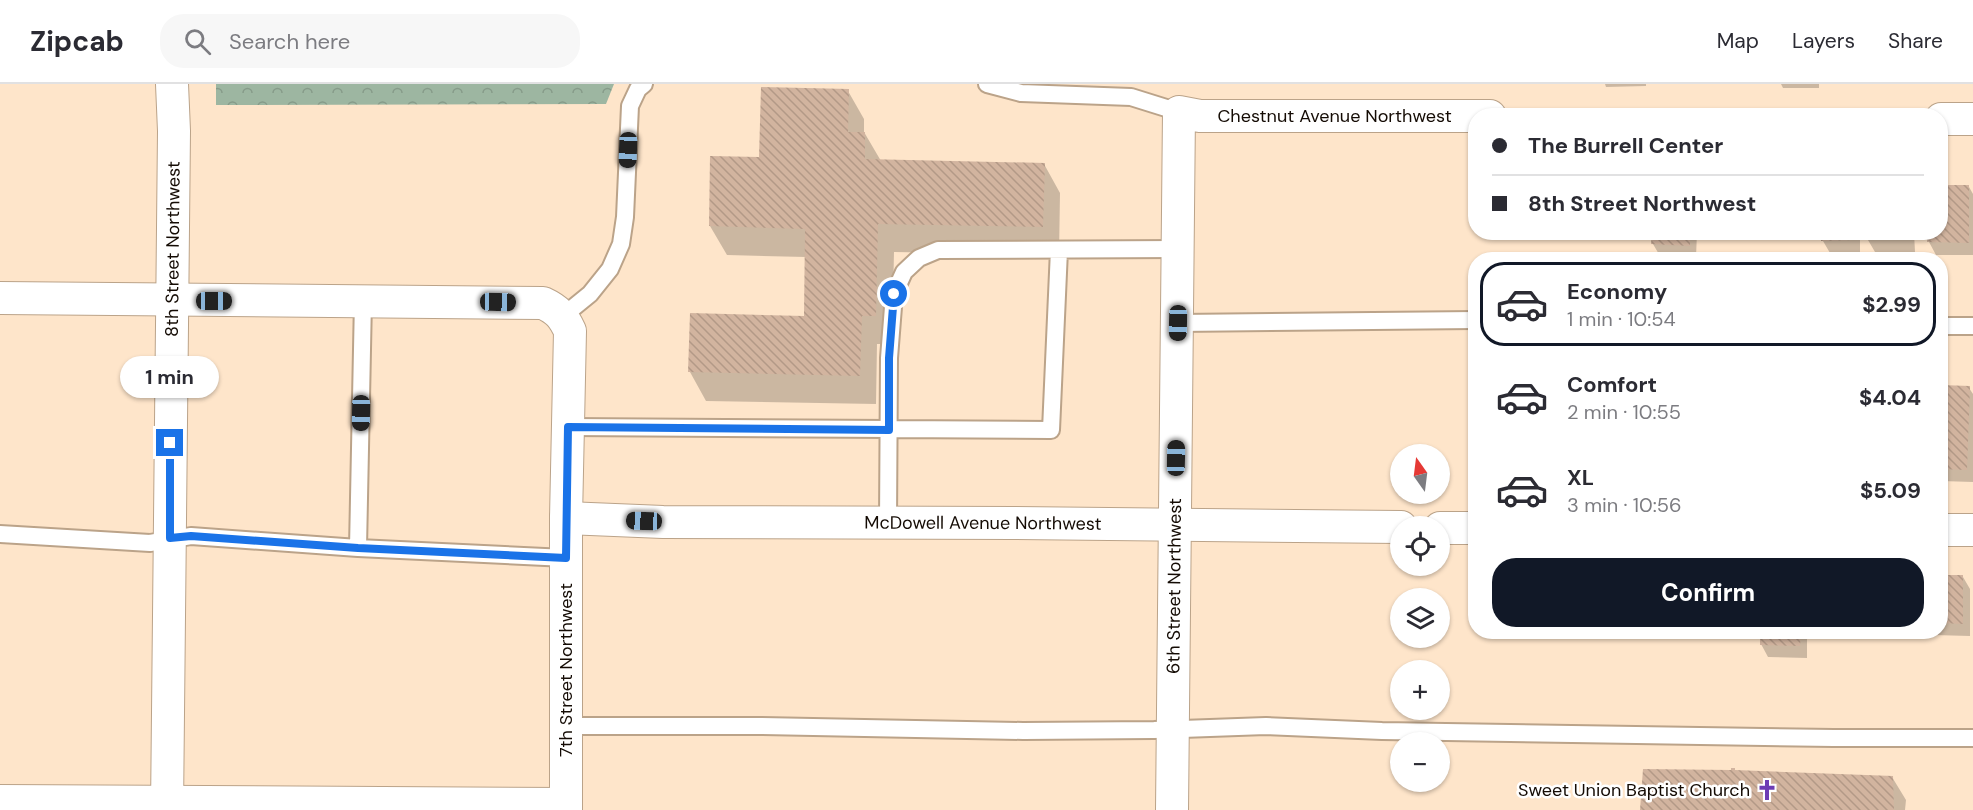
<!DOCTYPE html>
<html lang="en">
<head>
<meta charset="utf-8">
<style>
	:root { --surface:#fff; --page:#f7f7f7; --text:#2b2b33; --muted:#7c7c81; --line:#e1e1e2; --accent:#111827 }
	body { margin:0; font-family:"DM Sans",sans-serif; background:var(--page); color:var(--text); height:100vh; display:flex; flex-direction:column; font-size:22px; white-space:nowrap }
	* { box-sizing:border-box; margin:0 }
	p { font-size:20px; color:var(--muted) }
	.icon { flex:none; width:33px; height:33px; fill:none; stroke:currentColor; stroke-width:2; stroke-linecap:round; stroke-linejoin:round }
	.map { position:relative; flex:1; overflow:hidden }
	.drawer { position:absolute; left:1468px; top:168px; width:480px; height:387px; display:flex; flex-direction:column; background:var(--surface); border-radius:24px; box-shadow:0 2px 4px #0004 }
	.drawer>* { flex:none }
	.top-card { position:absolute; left:1468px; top:24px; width:480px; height:132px; border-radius:24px; box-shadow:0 2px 4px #0004; display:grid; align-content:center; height:132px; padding:0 24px; background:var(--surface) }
	.needle { width:39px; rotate:346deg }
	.controls { position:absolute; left:1390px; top:360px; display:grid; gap:12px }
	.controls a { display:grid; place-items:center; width:60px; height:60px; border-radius:50%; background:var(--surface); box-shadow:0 2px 4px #0004; font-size:30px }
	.end { position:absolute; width:27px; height:27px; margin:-14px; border:8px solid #1a73e8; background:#fff; box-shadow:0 0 0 3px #fff }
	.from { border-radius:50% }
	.bubble { position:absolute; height:42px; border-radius:21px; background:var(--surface); box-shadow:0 2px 4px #0004; font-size:20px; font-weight:700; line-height:42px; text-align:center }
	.car { position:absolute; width:18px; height:36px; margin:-18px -9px; border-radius:8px; box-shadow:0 0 4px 2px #0007; background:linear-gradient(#222 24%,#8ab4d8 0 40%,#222 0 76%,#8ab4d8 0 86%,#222 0) }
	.top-card b { display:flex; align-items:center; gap:21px; height:57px; font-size:22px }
	.top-card b+b { border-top:2px solid var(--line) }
	.top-card i { width:15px; height:15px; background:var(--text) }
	ul { padding:10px 0 0; list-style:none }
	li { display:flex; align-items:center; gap:18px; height:84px; margin:0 12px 9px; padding:0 12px; border:3px solid transparent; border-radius:24px }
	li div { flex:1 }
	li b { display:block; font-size:22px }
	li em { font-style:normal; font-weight:700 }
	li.active { border-color:var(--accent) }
	li>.icon { width:54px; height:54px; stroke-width:1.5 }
	.action { display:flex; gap:12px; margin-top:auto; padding:12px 24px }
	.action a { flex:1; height:69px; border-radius:24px; background:var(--accent); color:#fff; font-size:24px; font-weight:700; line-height:69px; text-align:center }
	header { display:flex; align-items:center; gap:36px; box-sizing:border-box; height:84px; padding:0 30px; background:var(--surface); border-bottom:2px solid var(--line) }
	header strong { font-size:28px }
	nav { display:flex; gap:33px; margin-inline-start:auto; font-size:21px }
	.search { width:420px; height:54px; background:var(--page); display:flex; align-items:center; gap:15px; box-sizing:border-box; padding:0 21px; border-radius:24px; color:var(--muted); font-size:22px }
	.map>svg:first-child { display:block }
	.forest { fill:url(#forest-crowns) }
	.shadow { fill:#0003 }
	.building { fill:url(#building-back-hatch) }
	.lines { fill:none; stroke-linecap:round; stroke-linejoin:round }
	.service-casing { stroke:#bba389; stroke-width:20 }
	.minor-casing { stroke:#bba389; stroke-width:34 }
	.service { stroke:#fff; stroke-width:16 }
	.minor { stroke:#fff; stroke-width:32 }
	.route { stroke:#1a73e8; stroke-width:8 }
	.labels { text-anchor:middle; stroke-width:5; stroke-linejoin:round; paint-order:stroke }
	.street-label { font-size:18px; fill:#140b04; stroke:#fff }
	.poi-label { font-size:18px; fill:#140b04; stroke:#fff; text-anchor:end }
</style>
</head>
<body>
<header>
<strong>Zipcab</strong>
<div class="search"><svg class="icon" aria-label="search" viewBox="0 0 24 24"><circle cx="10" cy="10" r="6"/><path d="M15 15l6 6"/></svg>Search here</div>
<nav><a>Map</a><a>Layers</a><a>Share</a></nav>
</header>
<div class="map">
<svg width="1973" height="726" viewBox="0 0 1973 726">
	<defs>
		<pattern id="forest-crowns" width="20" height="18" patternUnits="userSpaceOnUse" patternTransform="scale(1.5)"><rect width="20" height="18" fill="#9db6a1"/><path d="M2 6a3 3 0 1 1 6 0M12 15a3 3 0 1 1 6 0" fill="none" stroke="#869b89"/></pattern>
		<pattern id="building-back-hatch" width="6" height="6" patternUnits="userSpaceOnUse" patternTransform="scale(1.5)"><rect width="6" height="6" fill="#d2b49f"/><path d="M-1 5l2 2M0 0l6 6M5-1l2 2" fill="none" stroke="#b39987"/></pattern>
	</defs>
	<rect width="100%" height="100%" fill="#fee5ca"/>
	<!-- forest -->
	<path class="forest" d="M216 0H614L606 20 216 21Z"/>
	<!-- shadow -->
	<path class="shadow" d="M1605 0H1646V2L1606 3Z
		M1781 0H1819V4H1783Z
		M848 7 864 35V48L881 77 1044 80 1060 109 1059 171 894 168 892 260H877L876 320 706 317 690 288 805 234 806 173 727 171 710 142 712 73 760 74Z
		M1941 102 1969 103 1973 110V171H1936L1929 158V148H1941Z
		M1653 148H1697L1696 174 1660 172 1653 160Z
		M1733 148H1784V154L1734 151Z
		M1823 148H1860V169H1830L1823 157Z
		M1868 148H1914L1915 168H1875L1868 156Z
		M1941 303 1969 304 1973 310V398L1941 397Z
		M1941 493H1963L1970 505V552L1933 551 1931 548H1941Z
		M1761 548H1807V574L1768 573 1761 560Z
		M1819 548H1858V551H1821Z
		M1874 548H1920V552L1876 551Z
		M1736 688 1892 693 1906 716 1905 726H1643Z"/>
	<!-- building -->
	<path class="building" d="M761 3 849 5 848 48H865V75L1045 79 1043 143 878 140 876 232H862L860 292 688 288 690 229 804 232 805 145 709 142 710 72 759 73Z
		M1941 101H1969V159L1927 158V148H1941Z
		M1652 148H1690V162L1651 160Z
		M1821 148H1854V156L1821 157Z
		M1866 148H1908V155L1866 156Z
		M1941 301 1970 302 1967 386 1941 385Z
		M1941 491H1963V540L1941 539Z
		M1760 548H1801L1800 562 1760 561Z
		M1731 684H1735V686L1893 692 1894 726H1640L1643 685 1731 686Z"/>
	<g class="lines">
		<defs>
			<path id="service" d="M987 0 1021 9 1131 13 1179 28
				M563 232 590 210 610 185 621 160 625 133 630 22 638 5 644 0
				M1178 239 1476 236
				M1941 242H1973
				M568 343 1051 346 1059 166
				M888 440 889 274 894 210 904 188 919 174 938 166 1179 165
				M0 450 150 459 191 452 358 464 566 474
				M358 464 363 216
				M566 642H759L1023 647 1154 646 1266 642 1382 647 1834 654H1973"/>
			<g id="minor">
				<path d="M1941 35H1973"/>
				<path d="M0 214 543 219C558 226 563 232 570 247L566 434V726"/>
				<path id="s1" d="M566 434 663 438 1015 439 1401 443"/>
				<path d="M1440 444H1476"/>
				<path d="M1941 446H1973"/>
				<path d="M0 717 566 720"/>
				<path id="s2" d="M167 726 174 47 172 0"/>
				<path id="s3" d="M1172 726 1179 28 1200 32H1490"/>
			</g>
		</defs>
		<!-- service casing -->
		<use href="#service" class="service-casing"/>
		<!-- minor casing -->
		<use href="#minor" class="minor-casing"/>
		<!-- service -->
		<use href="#service" class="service"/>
		<!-- minor -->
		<use href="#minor" class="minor"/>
	</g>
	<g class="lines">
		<!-- route -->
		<path class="route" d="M170 359V454L191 452 358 464 566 474 568 343 889 346V274L894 210"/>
	</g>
	<!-- icons -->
	<defs>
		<symbol id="church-bare" viewBox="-9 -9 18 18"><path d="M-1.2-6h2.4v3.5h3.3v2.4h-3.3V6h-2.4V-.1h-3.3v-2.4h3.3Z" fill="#6d3cb4" stroke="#fff" stroke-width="2.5" paint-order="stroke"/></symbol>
	</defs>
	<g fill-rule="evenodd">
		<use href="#church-bare" x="1752" y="691" width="30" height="30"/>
	</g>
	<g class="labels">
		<!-- street labels -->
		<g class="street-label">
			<text dy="6" stroke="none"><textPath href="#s3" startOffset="854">Chestnut Avenue Northwest</textPath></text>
			<text dy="6" stroke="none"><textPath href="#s2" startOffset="561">8th Street Northwest</textPath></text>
			<text dy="6" stroke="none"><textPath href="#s1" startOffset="417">McDowell Avenue Northwest</textPath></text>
			<text dy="6" stroke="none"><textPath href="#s3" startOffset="224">6th Street Northwest</textPath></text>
			<text transform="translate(566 586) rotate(-90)" y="6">7th Street Northwest</text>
		</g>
		<!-- poi labels -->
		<g class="poi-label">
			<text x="1750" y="712">Sweet Union Baptist Church</text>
		</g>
	</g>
</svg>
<div class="controls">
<a><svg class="needle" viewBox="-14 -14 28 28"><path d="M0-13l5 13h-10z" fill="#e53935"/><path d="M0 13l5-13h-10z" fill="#7c7c81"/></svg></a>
<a><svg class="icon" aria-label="locate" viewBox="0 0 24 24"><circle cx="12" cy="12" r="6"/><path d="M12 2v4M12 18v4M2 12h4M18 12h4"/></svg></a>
<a><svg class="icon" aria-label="layers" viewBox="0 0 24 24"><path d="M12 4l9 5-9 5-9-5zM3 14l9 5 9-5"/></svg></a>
<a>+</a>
<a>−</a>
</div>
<i class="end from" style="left:894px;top:210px"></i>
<i class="end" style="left:170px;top:359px"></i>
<div class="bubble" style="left:120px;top:272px;width:99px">1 min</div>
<i class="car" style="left:628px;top:66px;rotate:182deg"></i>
<i class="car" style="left:214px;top:217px;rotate:90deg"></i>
<i class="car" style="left:498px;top:218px;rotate:91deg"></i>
<i class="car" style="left:1178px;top:239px;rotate:181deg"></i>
<i class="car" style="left:361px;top:329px;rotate:181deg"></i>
<i class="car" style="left:1176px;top:374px;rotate:1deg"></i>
<i class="car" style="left:644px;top:437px;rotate:272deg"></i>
<div class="top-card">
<b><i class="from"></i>The Burrell Center</b>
<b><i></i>8th Street Northwest</b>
</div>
<section class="drawer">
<ul>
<li class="active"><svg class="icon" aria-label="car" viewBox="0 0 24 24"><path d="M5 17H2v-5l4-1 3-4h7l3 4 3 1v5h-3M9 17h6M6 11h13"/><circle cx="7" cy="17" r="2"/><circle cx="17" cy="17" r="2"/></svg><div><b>Economy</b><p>1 min · 10:54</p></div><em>$2.99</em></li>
<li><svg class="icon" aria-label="car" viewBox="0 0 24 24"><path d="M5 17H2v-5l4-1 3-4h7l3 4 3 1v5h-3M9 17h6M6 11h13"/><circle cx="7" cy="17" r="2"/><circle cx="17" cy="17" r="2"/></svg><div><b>Comfort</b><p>2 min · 10:55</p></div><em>$4.04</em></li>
<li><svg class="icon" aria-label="car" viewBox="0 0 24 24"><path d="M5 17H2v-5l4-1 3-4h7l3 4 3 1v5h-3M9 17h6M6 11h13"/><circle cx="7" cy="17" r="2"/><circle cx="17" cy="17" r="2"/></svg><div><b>XL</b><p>3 min · 10:56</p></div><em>$5.09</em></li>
</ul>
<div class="action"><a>Confirm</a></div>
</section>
</div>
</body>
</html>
